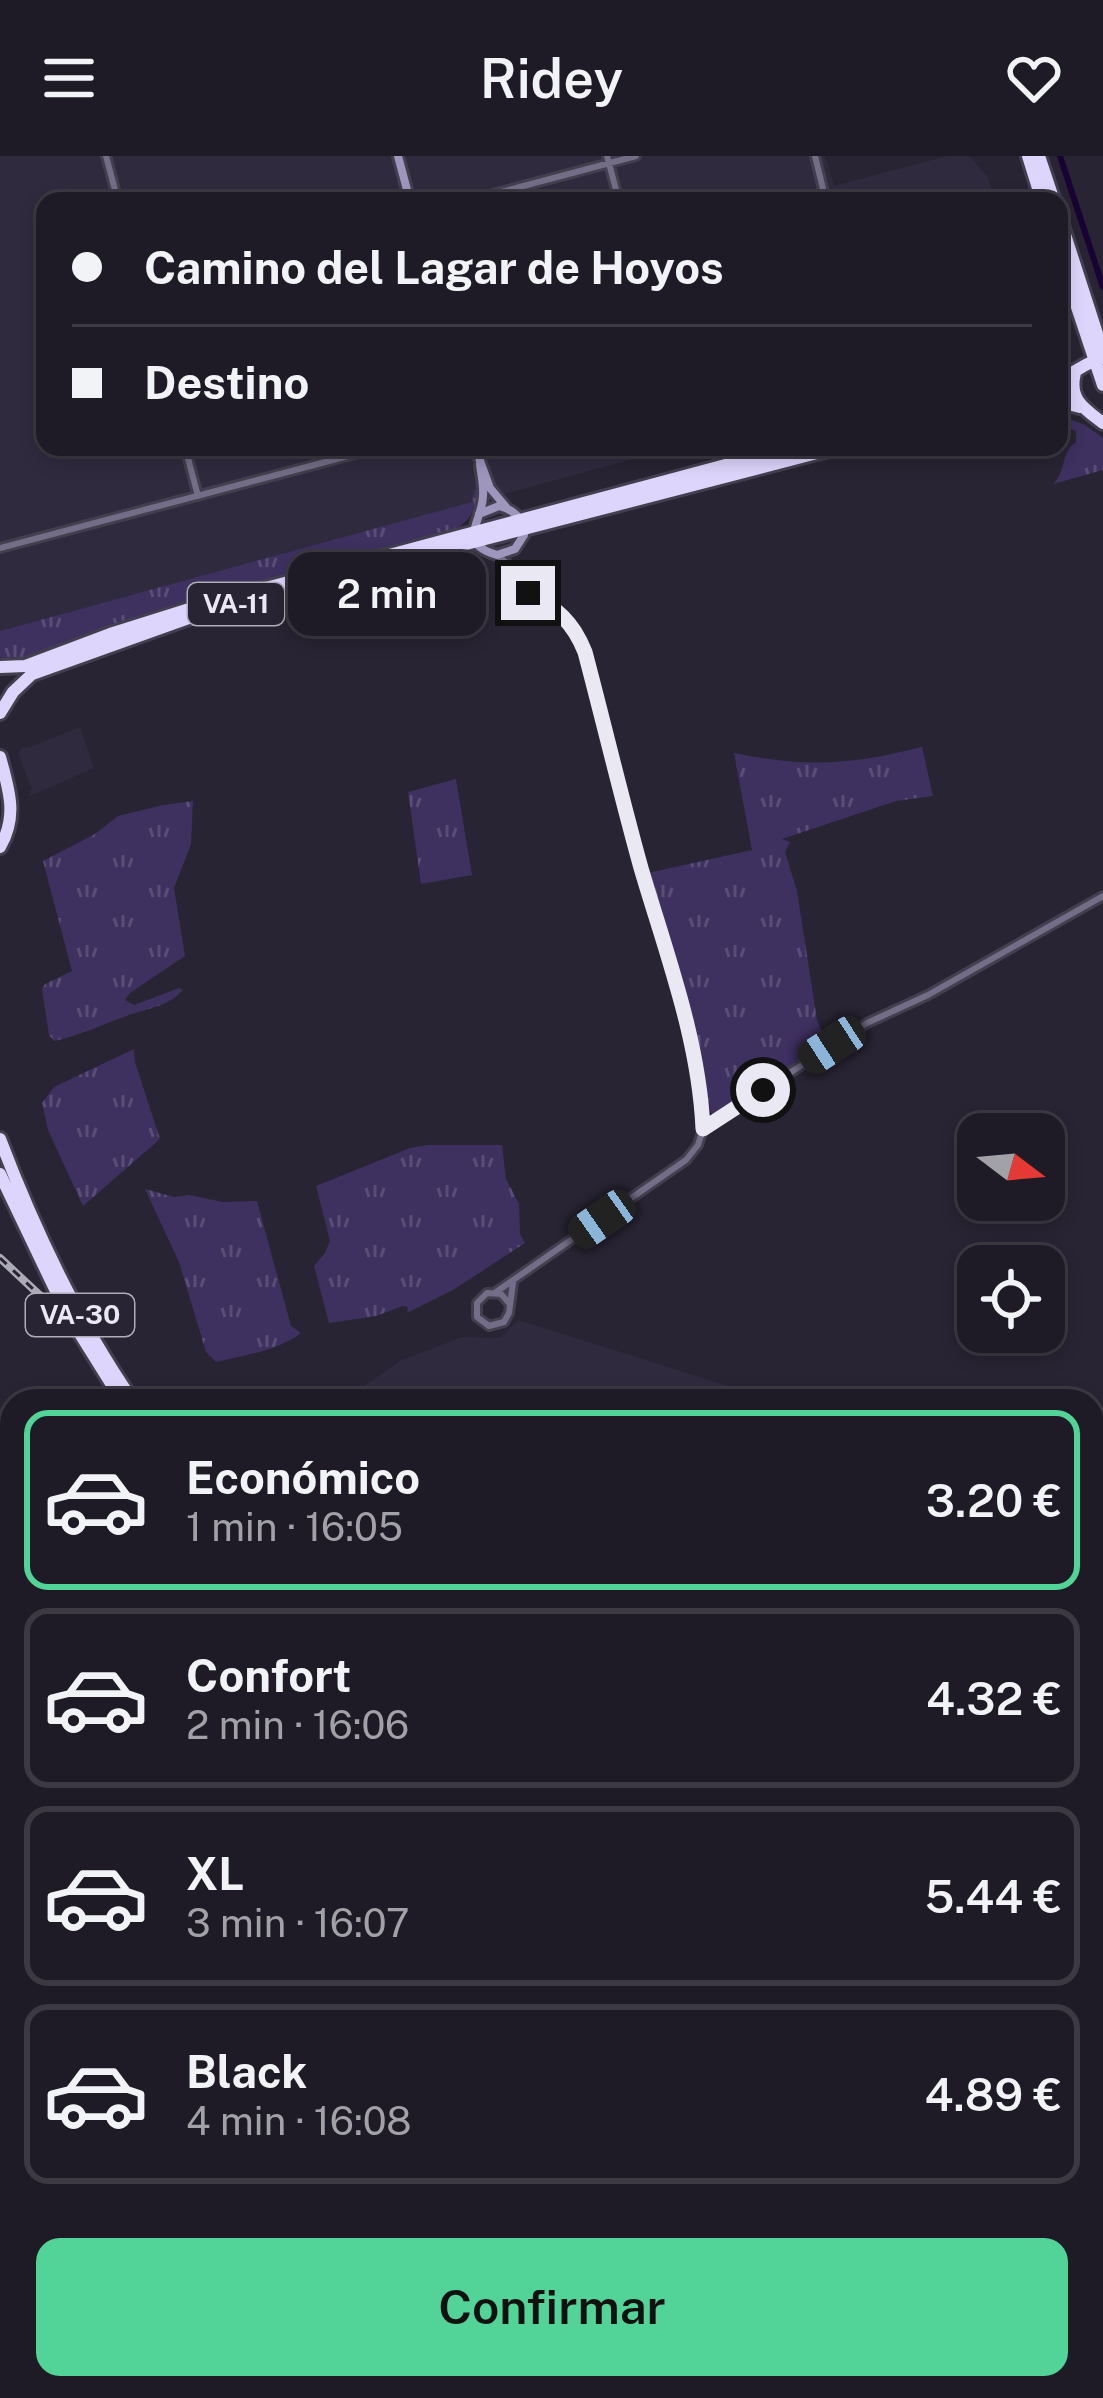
<!DOCTYPE html>
<html lang="es">
<head>
<meta charset="utf-8">
<style>
	:root { --surface:#1e1b26; --page:#2b2832; --text:#f1f3f6; --muted:#a1a1a7; --line:#3c3943; --accent:#52d397 }
	body { margin:0; font-family:"Public Sans",sans-serif; background:var(--page); color:var(--text); height:100vh; display:flex; flex-direction:column; font-size:45px; white-space:nowrap }
	* { box-sizing:border-box; margin:0 }
	p { font-size:39px; color:var(--muted) }
	.icon { flex:none; width:66px; height:66px; fill:none; stroke:currentColor; stroke-width:2; stroke-linecap:round; stroke-linejoin:round }
	.map { position:relative; flex:1; overflow:hidden }
	.drawer { position:absolute; left:0px; top:1233px; width:1104px; height:1011px; display:flex; flex-direction:column; background:var(--surface); border-radius:36px 36px 0 0; box-shadow:0 6px 18px #0003,0 0 0 3px var(--line) }
	.drawer>* { flex:none }
	.guide { position:absolute; left:36px; top:36px; width:1032px; height:264px; border-radius:24px; box-shadow:0 6px 18px #0003,0 0 0 3px var(--line); display:grid; align-content:center; height:264px; padding:0 36px; background:var(--surface) }
	.needle { width:78px; rotate:106deg }
	.fabs { position:absolute; left:957px; top:957px; display:grid; gap:24px }
	.fabs a { display:grid; place-items:center; width:108px; height:108px; border-radius:24px; background:var(--surface); box-shadow:0 6px 18px #0003,0 0 0 3px var(--line); font-size:60px }
	.end { position:absolute; width:54px; height:54px; margin:-27px; border:15px solid #eae8f2; background:#111; box-shadow:0 0 0 6px #111 }
	.from { border-radius:50% }
	.bubble { position:absolute; height:84px; border-radius:24px; background:var(--surface); box-shadow:0 6px 18px #0003,0 0 0 3px var(--line); font-size:39px; font-weight:600; line-height:84px; text-align:center }
	.car { position:absolute; width:36px; height:72px; margin:-36px -18px; border-radius:15px; box-shadow:0 0 9px 3px #0007; background:linear-gradient(#222 24%,#8ab4d8 0 40%,#222 0 76%,#8ab4d8 0 86%,#222 0) }
	.guide b { display:flex; align-items:center; gap:42px; height:114px; font-size:45px }
	.guide b+b { border-top:3px solid var(--line) }
	.guide i { width:30px; height:30px; background:var(--text) }
	ul { padding:21px 0 0; list-style:none }
	li { display:flex; align-items:center; gap:36px; height:180px; margin:0 24px 18px; padding:0 12px; border:6px solid var(--line); border-radius:24px }
	li div { flex:1 }
	li b { display:block; font-size:45px }
	li em { font-style:normal; font-weight:600 }
	li.on { border-color:var(--accent) }
	li>.icon { width:108px; height:108px; stroke-width:1.5 }
	.action { display:flex; gap:24px; margin-top:auto; padding:24px 36px }
	.action a { flex:1; height:138px; border-radius:24px; background:var(--accent); color:#111; font-size:48px; font-weight:600; line-height:138px; text-align:center }
	header { display:flex; justify-content:space-between; align-items:center; height:156px; padding:0 36px; background:var(--surface); font-size:54px; font-weight:600 }
	.map>svg:first-child { display:block }
	.built { fill:#302a3f }
	.grass { fill:url(#grass-tufts) }
	.forest { fill:url(#forest-firs) }
	.lines { fill:none; stroke-linecap:round; stroke-linejoin:round }
	.canal { stroke:#170334; stroke-width:6 }
	.street-casing { stroke:#433f4e; stroke-width:12 }
	.secondary-casing { stroke:#433f4e; stroke-width:14 }
	.highway-casing { stroke:#433f4e; stroke-width:18 }
	.street { stroke:#736d87; stroke-width:6 }
	.secondary { stroke:#9f96be; stroke-width:8 }
	.highway { stroke:#ded5fc; stroke-width:12 }
	.rail-casing { stroke:#acaab5; stroke-width:8 }
	.rail { stroke:#282433; stroke-width:3; stroke-dasharray:9; stroke-linecap:butt }
	.route { stroke:#eae8f2; stroke-width:15 }
	.labels { text-anchor:middle; stroke-width:10; stroke-linejoin:round; paint-order:stroke }
	.shield { fill:#282433; stroke:#b0adb9; stroke-width:3 }
	.shield-label { font-size:27px; font-weight:bold; fill:#eae8f2 }
</style>
</head>
<body>
<header><svg class="icon" aria-label="menu" viewBox="0 0 24 24"><path d="M4 6h16M4 12h16M4 18h16"/></svg>Ridey<svg class="icon" aria-label="heart" viewBox="0 0 24 24"><path d="M12 20l-8-8c-3-5 5-10 8-4 3-6 11-1 8 4z"/></svg></header>
<div class="map">
<svg width="1103" height="2242" viewBox="0 0 1103 2242">
	<defs>
		<pattern id="grass-tufts" width="24" height="20" patternUnits="userSpaceOnUse" patternTransform="scale(3)"><rect width="24" height="20" fill="#3e305f"/><path d="M3 7l-1-3M5 7V3M7 7l1-3M15 17l-1-3M17 17v-4M19 17l1-3" fill="none" stroke="#5a4e76"/></pattern>
		<pattern id="forest-firs" width="22" height="20" patternUnits="userSpaceOnUse" patternTransform="scale(3)"><rect width="22" height="20" fill="#3e305f"/><path d="M5 1l3.5 6h-7zM16 11l3.5 6h-7z" fill="#5a4e76"/></pattern>
	</defs>
	<rect width="100%" height="100%" fill="#282433"/>
	<!-- built -->
	<path class="built" d="M0 0H825L834 30 947 0H969L988 21 995 45H45V291H677L0 475Z
		M80 571 94 612 28 641 32 633 18 597 23 591 27 592Z
		M518 1164 598 1189 775 1245H343L400 1205 462 1181 500 1182Z
		M1092 1410 1103 1420V2072L1092 2061Z"/>
	<!-- grass -->
	<path class="grass" d="M1059 259 1085 269 1103 282V314L1053 328C1067 315 1060 297 1076 286V275L1059 268Z
		M474 333 477 336C477 356 467 367 450 377L190 447 36 501 10 504 0 501V475L472 346Z
		M922 591 933 640 896 645 782 683 790 686 785 696 797 735 817 864 824 881 829 886 727 952 714 959 711 957 691 871 648 717 752 694 734 597C808 612 849 609 922 591Z
		M456 623 472 719 421 728 408 636Z
		M193 645 191 688 174 732 185 800 130 837 125 844 134 849 179 832 183 834C169 850 149 852 129 859 104 868 81 879 54 885L49 879 42 833 45 828 72 815 43 705 95 678 118 660 163 649Z
		M134 893 135 906 160 983 83 1050 48 974 42 947 54 931Z
		M428 989H502L506 1023 519 1048 520 1078 525 1087 453 1134 407 1157 408 1151 403 1150 376 1160 329 1167 314 1110 325 1097 330 1085 316 1030 410 992Z
		M145 1033 174 1041 189 1039 223 1046 257 1045 291 1170 301 1177C277 1195 245 1199 216 1206L206 1196 179 1106Z"/>
	<!-- forest -->
	<path class="forest" d="M12 1816V1990L0 1998V1818Z"/>
	<g class="lines">
		<!-- canal -->
		<path class="canal" d="M1060 0 1103 131"/>
		<defs>
			<path id="street" d="M106 0 118 45
				M607 0 619 45
				M815 0 826 45
				M467 45 636 0
				M185 291 198 340
				M0 392 382 291
				M703 973 867 867 928 839 1103 740
				M496 1136 686 1004 698 989 703 973 702 952 688 872 632 678 585 496 576 474 563 459 519 431 507 407 497 399
				M508 1146 501 1138 487 1137 477 1147V1161L489 1170 504 1166 509 1157 513 1127"/>
			<path id="secondary" d="M398 0 410 45
				M475 291 490 332 506 351
				M479 358 499 350C514 354 524 362 524 379L515 393 497 399C456 387 482 367 483 340 484 330 481 318 480 308"/>
			<path id="highway" d="M1028 0 1042 45
				M1039 0 1054 45
				M1059 60 1103 196
				M1059 97 1103 229
				M1075 217C1068 244 1085 253 1103 267
				M1059 223C1074 218 1084 207 1100 203
				M1059 246 1080 251
				M266 432 793 291
				M0 511 25 510 110 478 218 444
				M0 557 13 536 32 518 208 455 840 291
				M0 601C9 634 18 660 0 691
				M0 983C35 1075 77 1164 133 1245
				M0 1018 64 1152 122 1245
				M1092 2145 1103 2155
				M1092 2171 1103 2181"/>
		</defs>
		<!-- street casing -->
		<use href="#street" class="street-casing"/>
		<!-- secondary casing -->
		<use href="#secondary" class="secondary-casing"/>
		<!-- highway casing -->
		<use href="#highway" class="highway-casing"/>
		<!-- street -->
		<use href="#street" class="street"/>
		<!-- secondary -->
		<use href="#secondary" class="secondary"/>
		<!-- highway -->
		<use href="#highway" class="highway"/>
		<defs>
			<path id="rail" d="M0 1102 47 1146
				M150 1242 153 1245
				M1092 1716 1103 1726
				M1092 2097 1103 2106"/>
		</defs>
		<!-- rail casing -->
		<use href="#rail" class="rail-casing"/>
		<!-- rail -->
		<use href="#rail" class="rail"/>
	</g>
	<g class="lines">
		<!-- route -->
		<path class="route" d="M528 437C557 452 573 466 585 496 604 568 621 640 641 712 666 797 699 883 703 973L763 934"/>
	</g>
	<g class="labels">
		<!-- shield labels -->
		<g class="shield">
			<rect x="188" y="427" width="96" height="42" rx="9"/>
			<rect x="26" y="1138" width="108" height="42" rx="9"/>
		</g>
		<g class="shield-label">
			<text x="236" y="457">VA-11</text>
			<text x="80" y="1168">VA-30</text>
		</g>
	</g>
</svg>
<div class="fabs">
<a><svg class="needle" viewBox="-14 -14 28 28"><path d="M0-13l5 13h-10z" fill="#e53935"/><path d="M0 13l5-13h-10z" fill="#a1a1a7"/></svg></a>
<a><svg class="icon" aria-label="locate" viewBox="0 0 24 24"><circle cx="12" cy="12" r="6"/><path d="M12 2v4M12 18v4M2 12h4M18 12h4"/></svg></a>
</div>
<i class="end from" style="left:763px;top:934px"></i>
<i class="end" style="left:528px;top:437px"></i>
<div class="bubble" style="left:288px;top:396px;width:198px">2 min</div>
<i class="car" style="left:832px;top:889px;rotate:237deg"></i>
<i class="car" style="left:602px;top:1063px;rotate:235deg"></i>
<div class="guide">
<b><i class="from"></i>Camino del Lagar de Hoyos</b>
<b><i></i>Destino</b>
</div>
<section class="drawer">
<ul>
<li class="on"><svg class="icon" aria-label="car" viewBox="0 0 24 24"><path d="M5 17H2v-5l4-1 3-4h7l3 4 3 1v5h-3M9 17h6M6 11h13"/><circle cx="7" cy="17" r="2"/><circle cx="17" cy="17" r="2"/></svg><div><b>Económico</b><p>1 min · 16:05</p></div><em>3.20 €</em></li>
<li><svg class="icon" aria-label="car" viewBox="0 0 24 24"><path d="M5 17H2v-5l4-1 3-4h7l3 4 3 1v5h-3M9 17h6M6 11h13"/><circle cx="7" cy="17" r="2"/><circle cx="17" cy="17" r="2"/></svg><div><b>Confort</b><p>2 min · 16:06</p></div><em>4.32 €</em></li>
<li><svg class="icon" aria-label="car" viewBox="0 0 24 24"><path d="M5 17H2v-5l4-1 3-4h7l3 4 3 1v5h-3M9 17h6M6 11h13"/><circle cx="7" cy="17" r="2"/><circle cx="17" cy="17" r="2"/></svg><div><b>XL</b><p>3 min · 16:07</p></div><em>5.44 €</em></li>
<li><svg class="icon" aria-label="car" viewBox="0 0 24 24"><path d="M5 17H2v-5l4-1 3-4h7l3 4 3 1v5h-3M9 17h6M6 11h13"/><circle cx="7" cy="17" r="2"/><circle cx="17" cy="17" r="2"/></svg><div><b>Black</b><p>4 min · 16:08</p></div><em>4.89 €</em></li>
</ul>
<div class="action"><a>Confirmar</a></div>
</section>
</div>
</body>
</html>
